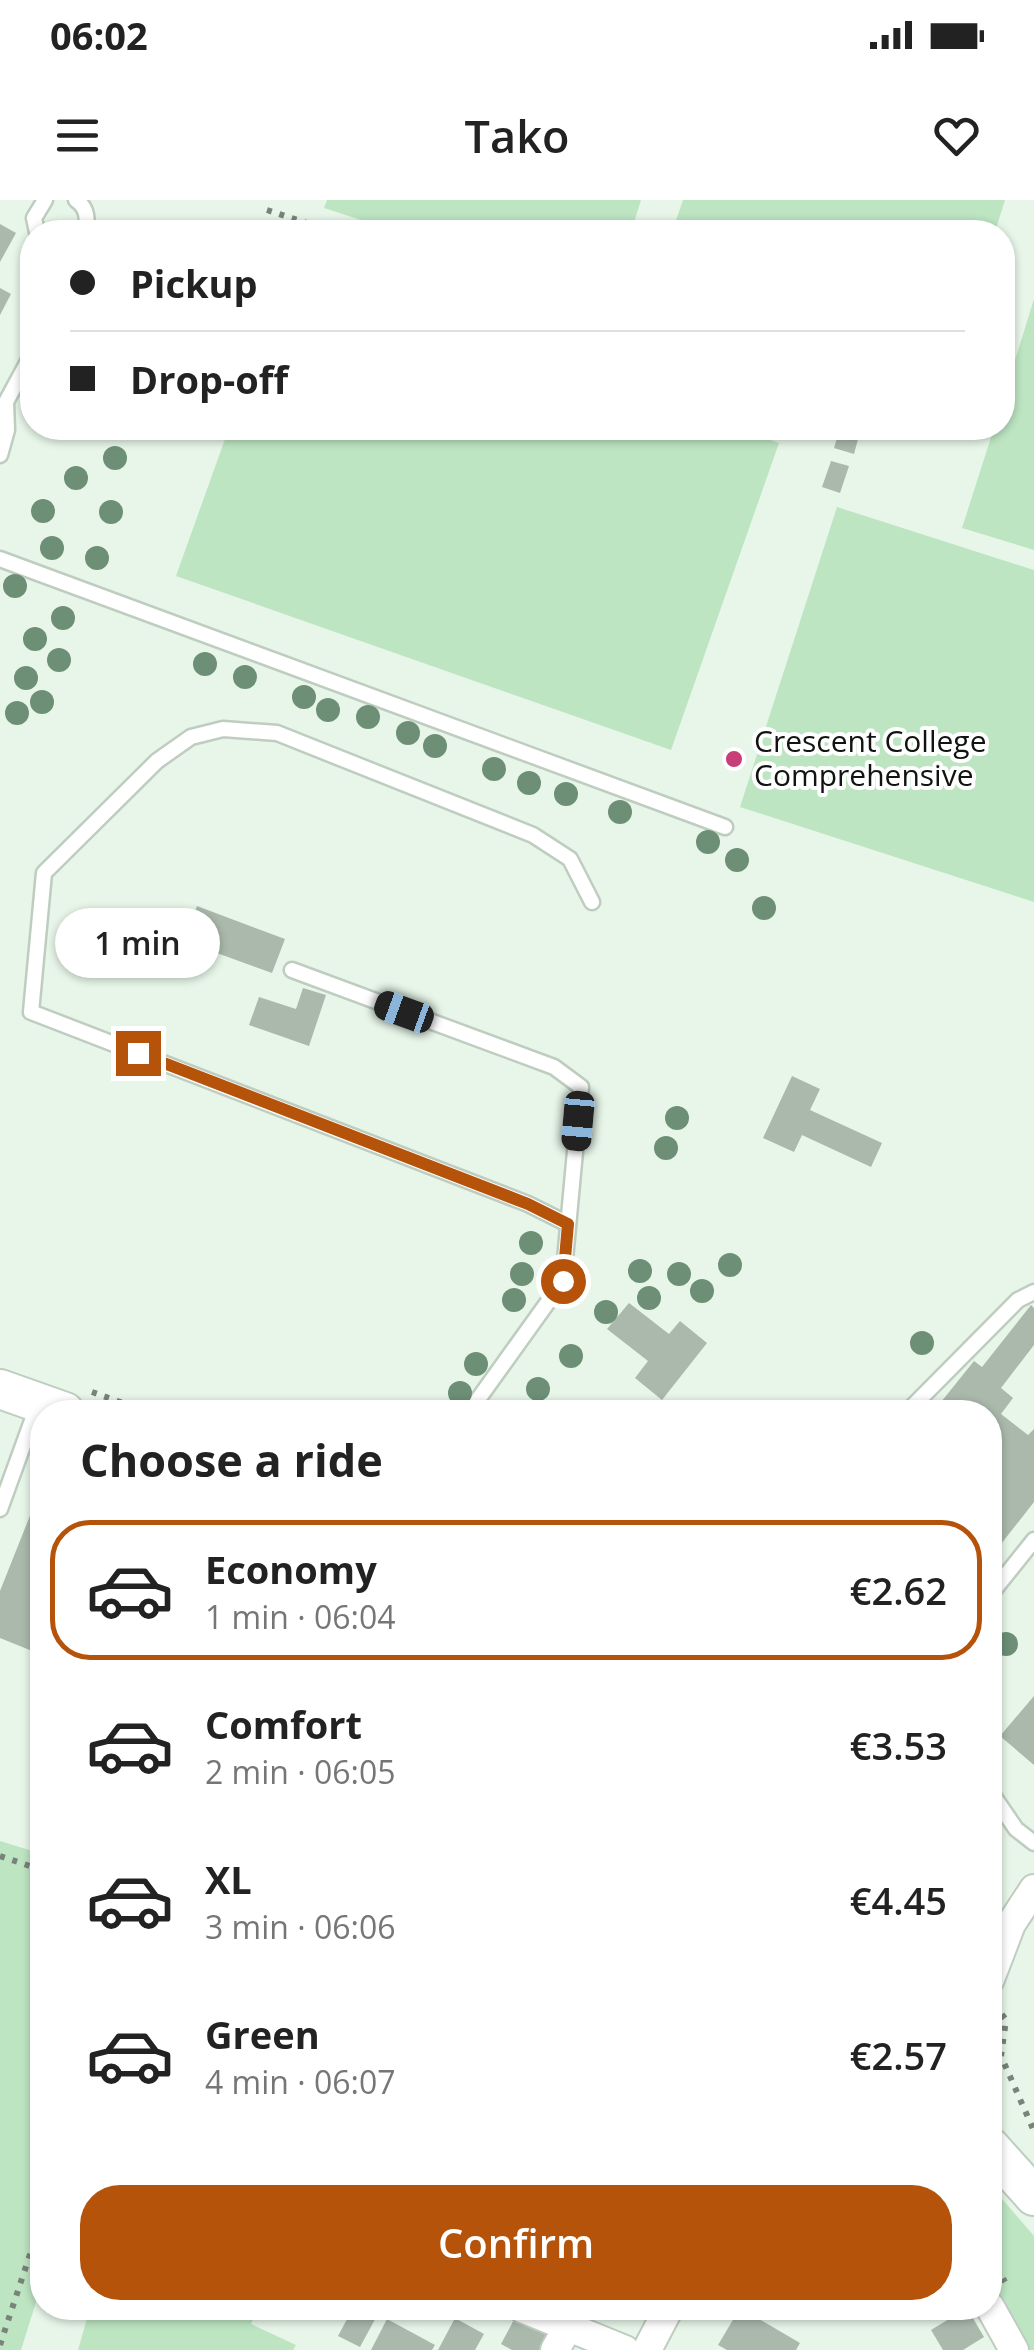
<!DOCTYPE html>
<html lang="en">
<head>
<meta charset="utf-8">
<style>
	:root { --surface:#fff; --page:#f2f2f2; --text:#222; --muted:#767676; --line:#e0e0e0; --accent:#b45309 }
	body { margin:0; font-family:"Open Sans",sans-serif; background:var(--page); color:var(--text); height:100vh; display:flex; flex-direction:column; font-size:38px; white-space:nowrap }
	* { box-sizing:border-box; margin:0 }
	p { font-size:32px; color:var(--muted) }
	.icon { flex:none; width:55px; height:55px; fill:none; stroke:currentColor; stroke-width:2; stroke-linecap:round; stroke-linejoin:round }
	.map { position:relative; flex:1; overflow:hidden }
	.side { position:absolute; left:30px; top:1200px; width:972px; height:920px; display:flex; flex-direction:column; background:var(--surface); border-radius:40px; box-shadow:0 2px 8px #0004 }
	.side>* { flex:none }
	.hud { position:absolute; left:20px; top:20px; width:995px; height:220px; border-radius:40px; box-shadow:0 2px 8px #0004; display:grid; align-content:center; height:220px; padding:0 50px; background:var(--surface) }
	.end { position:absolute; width:45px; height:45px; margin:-22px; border:12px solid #b45309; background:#fff; box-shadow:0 0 0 5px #fff }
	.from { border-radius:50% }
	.bubble { position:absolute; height:70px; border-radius:35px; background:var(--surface); box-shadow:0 2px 8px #0004; font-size:32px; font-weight:600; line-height:70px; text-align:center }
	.car { position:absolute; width:30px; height:60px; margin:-30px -15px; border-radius:12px; box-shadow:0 0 8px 2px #0007; background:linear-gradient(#222 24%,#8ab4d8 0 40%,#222 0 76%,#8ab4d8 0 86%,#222 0) }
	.hud b { display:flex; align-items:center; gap:35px; height:95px; font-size:38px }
	.hud b+b { border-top:2px solid var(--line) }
	.hud i { width:25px; height:25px; background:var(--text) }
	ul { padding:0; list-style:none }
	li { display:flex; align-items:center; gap:30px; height:140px; margin:0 20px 15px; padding:0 30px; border:5px solid transparent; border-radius:40px }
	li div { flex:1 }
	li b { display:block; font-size:38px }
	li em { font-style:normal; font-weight:600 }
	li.current { border-color:var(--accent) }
	li>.icon { width:90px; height:90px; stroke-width:1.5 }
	h2 { padding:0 50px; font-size:45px; line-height:120px }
	.action { display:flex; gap:20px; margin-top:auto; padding:20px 50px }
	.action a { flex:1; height:115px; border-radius:40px; background:var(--accent); color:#fff; font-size:40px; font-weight:600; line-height:115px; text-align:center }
	.status { display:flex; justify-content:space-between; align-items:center; height:70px; padding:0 50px; background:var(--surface); direction:ltr }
	.status svg { height:28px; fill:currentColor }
	header { display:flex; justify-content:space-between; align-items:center; height:130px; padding:0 50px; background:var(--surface); font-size:45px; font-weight:600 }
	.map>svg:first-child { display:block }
	.green { fill:#bde5c2 }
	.building { fill:#aab9ac }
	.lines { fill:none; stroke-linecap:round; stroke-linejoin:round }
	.service-casing { stroke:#bfcdc0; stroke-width:19 }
	.minor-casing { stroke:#bfcdc0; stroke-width:32 }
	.secondary-casing { stroke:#bfcdc0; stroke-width:42 }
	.path { stroke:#79837a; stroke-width:6; stroke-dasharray:5 8; stroke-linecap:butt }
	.service { stroke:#fff; stroke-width:14 }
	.minor { stroke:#fff; stroke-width:28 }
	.secondary { stroke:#fff; stroke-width:38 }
	.tree { fill:#6d8f76 }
	.route { stroke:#b45309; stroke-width:12 }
	.poi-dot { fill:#c73e78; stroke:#fefefe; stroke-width:4 }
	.labels { text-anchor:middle; stroke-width:8; stroke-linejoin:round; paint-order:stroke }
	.poi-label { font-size:30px; fill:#0f1410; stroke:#fefefe; text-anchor:start }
</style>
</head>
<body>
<div class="status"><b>06:02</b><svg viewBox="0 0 49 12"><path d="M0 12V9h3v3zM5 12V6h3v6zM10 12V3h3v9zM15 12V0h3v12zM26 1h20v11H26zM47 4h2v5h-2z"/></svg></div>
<header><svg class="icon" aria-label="menu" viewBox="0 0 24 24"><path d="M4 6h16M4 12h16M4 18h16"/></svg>Tako<svg class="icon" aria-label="heart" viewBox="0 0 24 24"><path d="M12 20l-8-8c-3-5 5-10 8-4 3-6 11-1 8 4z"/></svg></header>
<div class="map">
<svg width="1034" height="2150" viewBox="0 0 1034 2150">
	<rect width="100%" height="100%" fill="#e7f6e9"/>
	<!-- green -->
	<path class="green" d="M327 0H641L631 32H398L324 8Z
		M683 0H1005L995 32H672Z
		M1034 99V350L962 328 994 228H1002L1003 199Z
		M229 228H734L779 243 671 550 176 376Z
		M837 307 1034 370V702L740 607Z
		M0 1641 42 1654V2083L21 2150H0Z
		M991 1986 1034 2036V2150H1024L990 2091Z
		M90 2108H258L251 2124 296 2145 293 2150H78Z"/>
	<!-- building -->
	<path class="building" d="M0 24 16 33 0 62Z
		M0 88 11 94 0 115Z
		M840 228H861L854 254 834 248Z
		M831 261 849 266 840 293 822 287Z
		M197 706 285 739 272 773 184 741Z
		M303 788 326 795 309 846 249 825 259 797 296 809Z
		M792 876 820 889 810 910 882 943 871 967 802 935 794 952 763 938Z
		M629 1103 669 1134 680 1121 707 1143 662 1200 635 1178 648 1161 607 1129Z
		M1031 1105 1034 1108V1145L1001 1188 1013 1198 1001 1214 1028 1235 1034 1229V1302L990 1358V1212H933L974 1161 982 1167Z
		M35 1303 42 1305V1455L0 1438V1391Z
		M1034 1496V1565L1000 1536Z
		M353 2108 380 2110 360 2147 338 2136Z
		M740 2108 800 2143 796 2150H727L718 2145Z
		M918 2108H946L925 2120Z
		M967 2108 984 2137 963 2150H943L931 2130Z
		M517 2114 551 2132 542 2150H512L501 2144Z
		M455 2118 484 2134 475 2150H438Z
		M387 2119 435 2145 432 2150H371Z"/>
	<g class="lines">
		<defs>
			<path id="service" d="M76 0C88 8 88 20 85 32
				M37 32 34 18 45 0
				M0 255 7 230 6 202 32 154
				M0 359 725 627
				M292 770 554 867 581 887 563 1081 469 1212
				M568 1024 528 1004 31 812 44 673 157 561 191 537 223 529 277 533 533 635 570 659 592 702
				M907 1212 1018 1100 1034 1092
				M0 1309 37 1207
				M990 1395 1034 1340
				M990 1591 1016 1629 1034 1643"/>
			<path id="minor" d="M990 1779 1011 1724 1034 1689
				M990 2107 1014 2150
				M522 2108 625 2150
				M555 2150 568 2127
				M647 2150 669 2108"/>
			<path id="secondary" d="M0 1189 65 1212
				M990 1947 1034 1996"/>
		</defs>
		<!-- service casing -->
		<use href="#service" class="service-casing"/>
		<!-- minor casing -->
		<use href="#minor" class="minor-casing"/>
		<!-- secondary casing -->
		<use href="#secondary" class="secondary-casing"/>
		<!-- path -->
		<path class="path" d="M267 10 334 32
			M92 1192 148 1212
			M0 1656 42 1670
			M994 1804 1006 1820 1001 1856 1034 1931
			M990 2056 1005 2082
			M0 2145 42 2018"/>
		<!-- service -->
		<use href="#service" class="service"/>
		<!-- minor -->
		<use href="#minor" class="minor"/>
		<!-- secondary -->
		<use href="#secondary" class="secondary"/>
	</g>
	<!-- trees -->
	<g class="tree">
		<circle cx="115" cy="258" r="12"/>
		<circle cx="76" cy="278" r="12"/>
		<circle cx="43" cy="311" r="12"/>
		<circle cx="111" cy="312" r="12"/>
		<circle cx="52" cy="348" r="12"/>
		<circle cx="97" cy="358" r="12"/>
		<circle cx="15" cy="386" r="12"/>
		<circle cx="63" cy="418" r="12"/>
		<circle cx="35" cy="439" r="12"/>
		<circle cx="59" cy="460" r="12"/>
		<circle cx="205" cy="464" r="12"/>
		<circle cx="245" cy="477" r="12"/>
		<circle cx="26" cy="478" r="12"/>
		<circle cx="304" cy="497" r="12"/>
		<circle cx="42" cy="502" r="12"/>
		<circle cx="328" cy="510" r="12"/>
		<circle cx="17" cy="513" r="12"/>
		<circle cx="368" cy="517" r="12"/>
		<circle cx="408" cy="533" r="12"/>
		<circle cx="435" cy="546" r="12"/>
		<circle cx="494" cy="569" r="12"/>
		<circle cx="529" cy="583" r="12"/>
		<circle cx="566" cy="594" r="12"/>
		<circle cx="620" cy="612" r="12"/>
		<circle cx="708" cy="642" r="12"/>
		<circle cx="737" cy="660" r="12"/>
		<circle cx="764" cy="708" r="12"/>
		<circle cx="677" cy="918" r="12"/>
		<circle cx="666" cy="948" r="12"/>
		<circle cx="531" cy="1043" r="12"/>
		<circle cx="730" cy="1065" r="12"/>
		<circle cx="640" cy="1071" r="12"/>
		<circle cx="522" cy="1074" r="12"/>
		<circle cx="679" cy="1074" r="12"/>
		<circle cx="702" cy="1091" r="12"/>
		<circle cx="649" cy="1098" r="12"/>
		<circle cx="514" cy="1100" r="12"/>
		<circle cx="606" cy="1112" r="12"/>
		<circle cx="922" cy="1143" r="12"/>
		<circle cx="571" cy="1156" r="12"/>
		<circle cx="476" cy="1164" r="12"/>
		<circle cx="538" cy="1189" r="12"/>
		<circle cx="460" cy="1193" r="12"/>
		<circle cx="1006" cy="1444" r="12"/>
	</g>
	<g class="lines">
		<!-- route -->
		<path class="route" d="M138 853 528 1004 568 1024 563 1081"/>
	</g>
	<!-- markers -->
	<circle class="poi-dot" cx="734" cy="559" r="10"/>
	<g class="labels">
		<!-- poi labels -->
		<g class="poi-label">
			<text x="754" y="552">Crescent College<tspan x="754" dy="34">Comprehensive</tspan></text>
		</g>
	</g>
</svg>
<i class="end from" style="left:563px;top:1081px"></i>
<i class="end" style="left:138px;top:853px"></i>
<div class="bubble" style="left:55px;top:708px;width:165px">1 min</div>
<i class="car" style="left:404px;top:812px;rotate:290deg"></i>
<i class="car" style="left:578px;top:921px;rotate:185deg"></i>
<div class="hud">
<b><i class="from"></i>Pickup</b>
<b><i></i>Drop-off</b>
</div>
<section class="side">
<h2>Choose a ride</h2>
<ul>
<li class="current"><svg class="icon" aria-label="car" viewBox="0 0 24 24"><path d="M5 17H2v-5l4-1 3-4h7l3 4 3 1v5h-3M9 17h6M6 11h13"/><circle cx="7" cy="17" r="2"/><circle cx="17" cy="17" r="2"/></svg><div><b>Economy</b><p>1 min · 06:04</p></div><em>€2.62</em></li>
<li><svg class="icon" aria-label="car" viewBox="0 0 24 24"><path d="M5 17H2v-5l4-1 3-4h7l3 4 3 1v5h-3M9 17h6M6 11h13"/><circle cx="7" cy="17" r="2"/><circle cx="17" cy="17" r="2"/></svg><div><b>Comfort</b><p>2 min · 06:05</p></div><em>€3.53</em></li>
<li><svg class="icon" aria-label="car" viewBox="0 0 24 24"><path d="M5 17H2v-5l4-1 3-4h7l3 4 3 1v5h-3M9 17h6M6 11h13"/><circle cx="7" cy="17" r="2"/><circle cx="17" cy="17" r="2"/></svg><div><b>XL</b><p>3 min · 06:06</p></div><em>€4.45</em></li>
<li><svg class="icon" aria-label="car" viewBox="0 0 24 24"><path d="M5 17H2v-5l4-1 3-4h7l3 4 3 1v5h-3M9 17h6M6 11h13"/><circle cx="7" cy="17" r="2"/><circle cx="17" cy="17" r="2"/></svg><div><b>Green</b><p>4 min · 06:07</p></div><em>€2.57</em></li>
</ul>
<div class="action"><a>Confirm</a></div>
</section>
</div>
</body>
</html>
